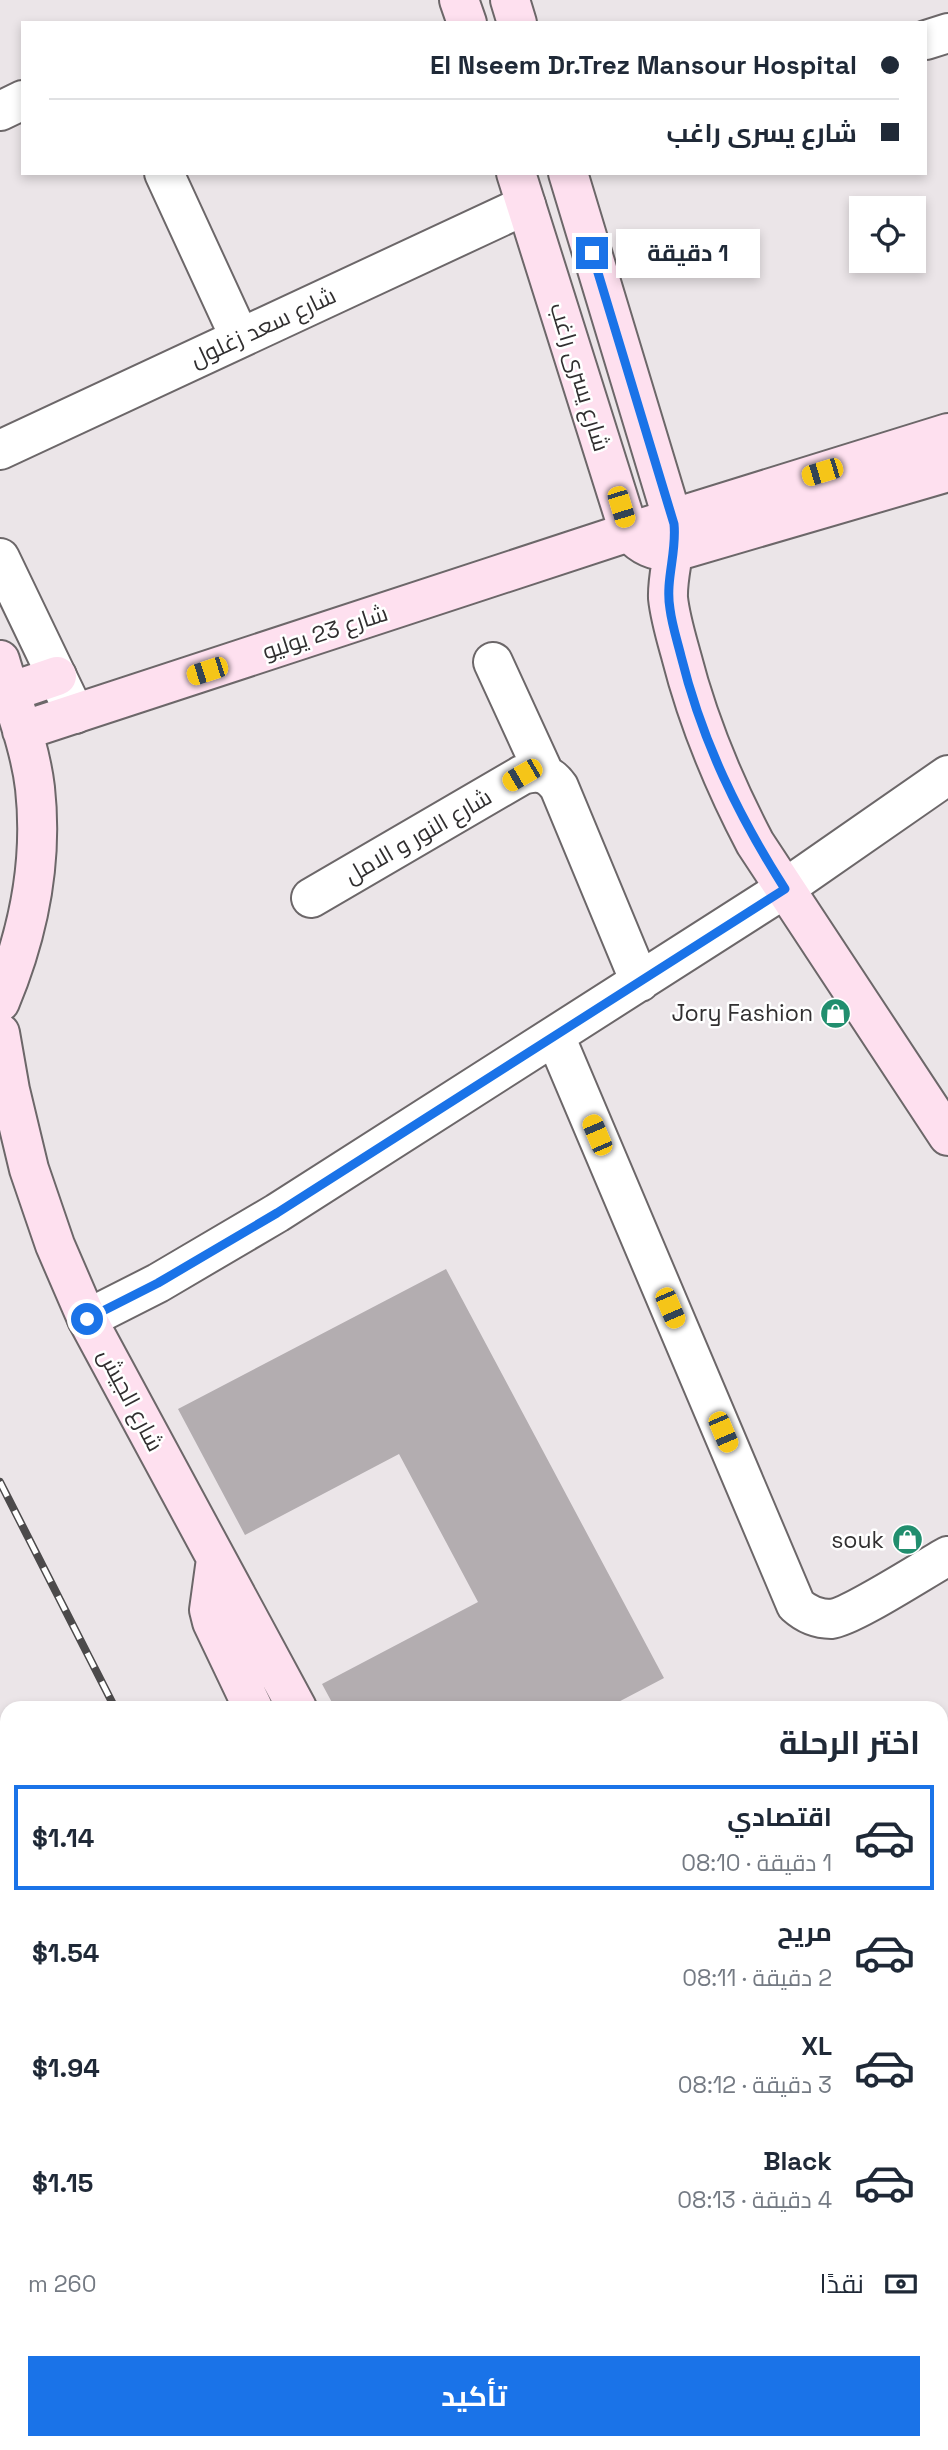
<!DOCTYPE html>
<html lang="ar">
<head>
<meta charset="utf-8">
<style>
	:root { --surface:#fff; --page:#f6f6f7; --text:#1f2937; --muted:#747a83; --line:#e0e1e3; --accent:#1a73e8 }
	body { margin:0; font-family:"Space Grotesk",Cairo,sans-serif; background:var(--page); color:var(--text); direction:rtl; height:100vh; display:flex; flex-direction:column; font-size:26px; white-space:nowrap }
	* { box-sizing:border-box; margin:0 }
	p { font-size:23px; color:var(--muted) }
	.icon { flex:none; width:38px; height:38px; fill:none; stroke:currentColor; stroke-width:2; stroke-linecap:round; stroke-linejoin:round }
	.map { position:relative; flex:1; overflow:hidden; direction:ltr }
	.side { position:absolute; left:0px; top:1701px; width:948px; height:749px; display:flex; flex-direction:column; background:var(--surface); border-radius:21px 21px 0 0; box-shadow:0 4px 10px #0003; direction:rtl }
	.side>* { flex:none }
	.top-card { position:absolute; left:21px; top:21px; width:906px; height:154px; border-radius:0px; box-shadow:0 4px 10px #0003; direction:rtl; display:grid; align-content:center; height:154px; padding:0 28px; background:var(--surface) }
	.fabs { position:absolute; left:849px; top:196px; display:grid; gap:14px }
	.fabs a { display:grid; place-items:center; width:77px; height:77px; border-radius:0px; background:var(--surface); box-shadow:0 4px 10px #0003; font-size:35px }
	.end { position:absolute; width:32px; height:32px; margin:-16px; border:9px solid #1a73e8; background:#fff; box-shadow:0 0 0 4px #fff }
	.from { border-radius:50% }
	.bubble { position:absolute; height:49px; border-radius:0px; background:var(--surface); box-shadow:0 4px 10px #0003; font-size:23px; font-weight:700; line-height:49px; text-align:center; direction:rtl }
	.car { position:absolute; width:21px; height:42px; margin:-21px -10px; border-radius:9px; box-shadow:0 0 5px 2px #0007; background:linear-gradient(#f5c518 24%,#345 0 40%,#f5c518 0 76%,#345 0 86%,#f5c518 0) }
	.top-card b { display:flex; align-items:center; gap:24px; height:66px; font-size:26px }
	.top-card b+b { border-top:2px solid var(--line) }
	.top-card i { width:18px; height:18px; background:var(--text) }
	ul { padding:0; list-style:none }
	li { display:flex; align-items:center; gap:21px; height:105px; margin:0 14px 10px; padding:0 14px; border:4px solid transparent; border-radius:0px }
	li div { flex:1 }
	li b { display:block; font-size:26px }
	li em { font-style:normal; font-weight:700 }
	li.current { border-color:var(--accent) }
	li>.icon { width:63px; height:63px; stroke-width:1.5 }
	h2 { padding:0 28px; font-size:32px; line-height:84px }
	.pay { display:flex; align-items:center; gap:18px; height:77px; padding:0 28px; font-size:26px }
	.pay p { margin-inline-start:auto }
	.action { display:flex; gap:14px; margin-top:auto; padding:14px 28px }
	.action a { flex:1; height:80px; border-radius:0px; background:var(--accent); color:#fff; font-size:28px; font-weight:700; line-height:80px; text-align:center }
	.map>svg:first-child { display:block }
	.building { fill:#b3adb0 }
	.lines { fill:none; stroke-linecap:round; stroke-linejoin:round }
	.street-casing { stroke:#6c6769; stroke-width:42 }
	.secondary-casing { stroke:#6c6769; stroke-width:42 }
	.street { stroke:#fff; stroke-width:38 }
	.secondary { stroke:#fee0ef; stroke-width:38 }
	.rail-casing { stroke:#4c4a4b; stroke-width:8 }
	.rail { stroke:#fff; stroke-width:5; stroke-dasharray:16; stroke-linecap:butt }
	.route { stroke:#1a73e8; stroke-width:9 }
	.labels { text-anchor:middle; stroke-width:5; stroke-linejoin:round; paint-order:stroke }
	.street-label { font-size:23px; fill:#312f30; stroke:#fff }
	.poi-label { font-size:23px; fill:#312f30; stroke:#fff; text-anchor:end }
</style>
</head>
<body>
<div class="map">
<svg width="948" height="2450" viewBox="0 0 948 2450">
	<rect width="100%" height="100%" fill="#ebe5e8"/>
	<!-- building -->
	<path class="building" d="M446 1269 664 1678 607 1708H335L322 1684 478 1602 399 1454 245 1535 178 1409Z"/>
	<g class="lines">
		<defs>
			<path id="street" d="M926 40 948 33
				M0 111 23 100
				M164 173 240 338
				M0 450 526 205
				M0 558 75 714
				M493 662 544 773
				M311 898 522 775C539 770 549 773 559 787L640 982
				M555 1036 796 1605C806 1614 818 1619 831 1619 851 1617 926 1568 948 1556
				M87 1319 158 1283 277 1213 784 889 948 775
				M0 1881 7 1878
				M942 2196 948 2193
				M946 2407 948 2411
				M28 2450 42 2443"/>
			<path id="secondary" d="M459 0 467 23
				M510 0 517 23
				M516 173 629 532C642 546 654 552 674 552L948 472
				M568 173 674 524C677 549 667 573 668 598 670 617 676 637 681 655 698 722 723 782 755 843L948 1136
				M0 660C12 701 30 745 35 788 43 861 28 935 0 1002
				M10 692 57 676
				M22 731 629 532 948 433
				M0 1033 10 1090 29 1169 55 1245 87 1319 297 1708
				M216 1559 209 1610 212 1622 253 1708
				M0 1757 7 1769
				M0 1829 7 1841
				M350 2443 354 2450
				M383 2443 387 2450
				M627 2443 630 2450
				M670 2443 673 2450"/>
		</defs>
		<!-- street casing -->
		<use href="#street" class="street-casing"/>
		<!-- secondary casing -->
		<use href="#secondary" class="secondary-casing"/>
		<!-- street -->
		<use href="#street" class="street"/>
		<!-- secondary -->
		<use href="#secondary" class="secondary"/>
		<defs>
			<path id="rail" d="M0 1482 115 1708
				M509 2443 513 2450"/>
		</defs>
		<!-- rail casing -->
		<use href="#rail" class="rail-casing"/>
		<!-- rail -->
		<use href="#rail" class="rail"/>
	</g>
	<g class="lines">
		<!-- route -->
		<path class="route" d="M87 1319 158 1283 277 1213 785 889C738 815 702 741 681 656 677 640 672 625 670 609 665 580 677 553 674 524L592 253"/>
	</g>
	<!-- icons -->
	<defs>
		<symbol id="shop-disc" viewBox="-11 -11 22 22"><circle r="9.5" fill="#218e6e" stroke="#fff"/><path d="M-5-2.5h2.3a2.7 3.5 0 0 1 5.4 0H5L5.5 6h-11ZM-1.5-2.5h3a1.5 2.3 0 0 0-3 0Z" fill="#fff"/></symbol>
	</defs>
	<g fill-rule="evenodd">
		<use href="#shop-disc" x="818" y="996" width="35" height="35"/>
		<use href="#shop-disc" x="890" y="1522" width="35" height="35"/>
	</g>
	<g class="labels">
		<!-- street labels -->
		<g class="street-label">
			<text transform="translate(263 327) rotate(-25)" y="8">شارع سعد زغلول</text>
			<text transform="translate(580 377) rotate(73)" y="8">شارع يسرى راغب</text>
			<text transform="translate(325 632) rotate(-18)" y="8">شارع 23 يوليو</text>
			<text transform="translate(418 836) rotate(-30)" y="8">شارع النور و الامل</text>
			<text transform="translate(131 1400) rotate(62)" y="8">شارع الجيش</text>
		</g>
		<!-- poi labels -->
		<g class="poi-label">
			<text x="813" y="1021">Jory Fashion</text>
			<text x="884" y="1548">souk</text>
		</g>
	</g>
</svg>
<div class="fabs">
<a><svg class="icon" aria-label="locate" viewBox="0 0 24 24"><circle cx="12" cy="12" r="6"/><path d="M12 2v4M12 18v4M2 12h4M18 12h4"/></svg></a>
</div>
<i class="end from" style="left:87px;top:1319px"></i>
<i class="end" style="left:592px;top:253px"></i>
<div class="bubble" style="left:616px;top:229px;width:144px">1 دقيقة</div>
<i class="car" style="left:822px;top:472px;rotate:253deg"></i>
<i class="car" style="left:621px;top:507px;rotate:163deg"></i>
<i class="car" style="left:207px;top:671px;rotate:252deg"></i>
<i class="car" style="left:522px;top:775px;rotate:240deg"></i>
<i class="car" style="left:597px;top:1135px;rotate:337deg"></i>
<i class="car" style="left:670px;top:1308px;rotate:157deg"></i>
<i class="car" style="left:723px;top:1432px;rotate:157deg"></i>
<div class="top-card">
<b><i class="from"></i>El Nseem Dr.Trez Mansour Hospital</b>
<b><i></i>شارع يسرى راغب</b>
</div>
<section class="side">
<h2>اختر الرحلة</h2>
<ul>
<li class="current"><svg class="icon" aria-label="car" viewBox="0 0 24 24"><path d="M5 17H2v-5l4-1 3-4h7l3 4 3 1v5h-3M9 17h6M6 11h13"/><circle cx="7" cy="17" r="2"/><circle cx="17" cy="17" r="2"/></svg><div><b>اقتصادي</b><p>1 دقيقة · 08:10</p></div><em>$1.14</em></li>
<li><svg class="icon" aria-label="car" viewBox="0 0 24 24"><path d="M5 17H2v-5l4-1 3-4h7l3 4 3 1v5h-3M9 17h6M6 11h13"/><circle cx="7" cy="17" r="2"/><circle cx="17" cy="17" r="2"/></svg><div><b>مريح</b><p>2 دقيقة · 08:11</p></div><em>$1.54</em></li>
<li><svg class="icon" aria-label="car" viewBox="0 0 24 24"><path d="M5 17H2v-5l4-1 3-4h7l3 4 3 1v5h-3M9 17h6M6 11h13"/><circle cx="7" cy="17" r="2"/><circle cx="17" cy="17" r="2"/></svg><div><b>XL</b><p>3 دقيقة · 08:12</p></div><em>$1.94</em></li>
<li><svg class="icon" aria-label="car" viewBox="0 0 24 24"><path d="M5 17H2v-5l4-1 3-4h7l3 4 3 1v5h-3M9 17h6M6 11h13"/><circle cx="7" cy="17" r="2"/><circle cx="17" cy="17" r="2"/></svg><div><b>Black</b><p>4 دقيقة · 08:13</p></div><em>$1.15</em></li>
</ul>
<div class="pay"><svg class="icon" aria-label="cash" viewBox="0 0 24 24"><path d="M3 7h18v10H3z"/><circle cx="12" cy="12" r="2"/></svg>نقدًا<p>260 m</p></div>
<div class="action"><a>تأكيد</a></div>
</section>
</div>
</body>
</html>
